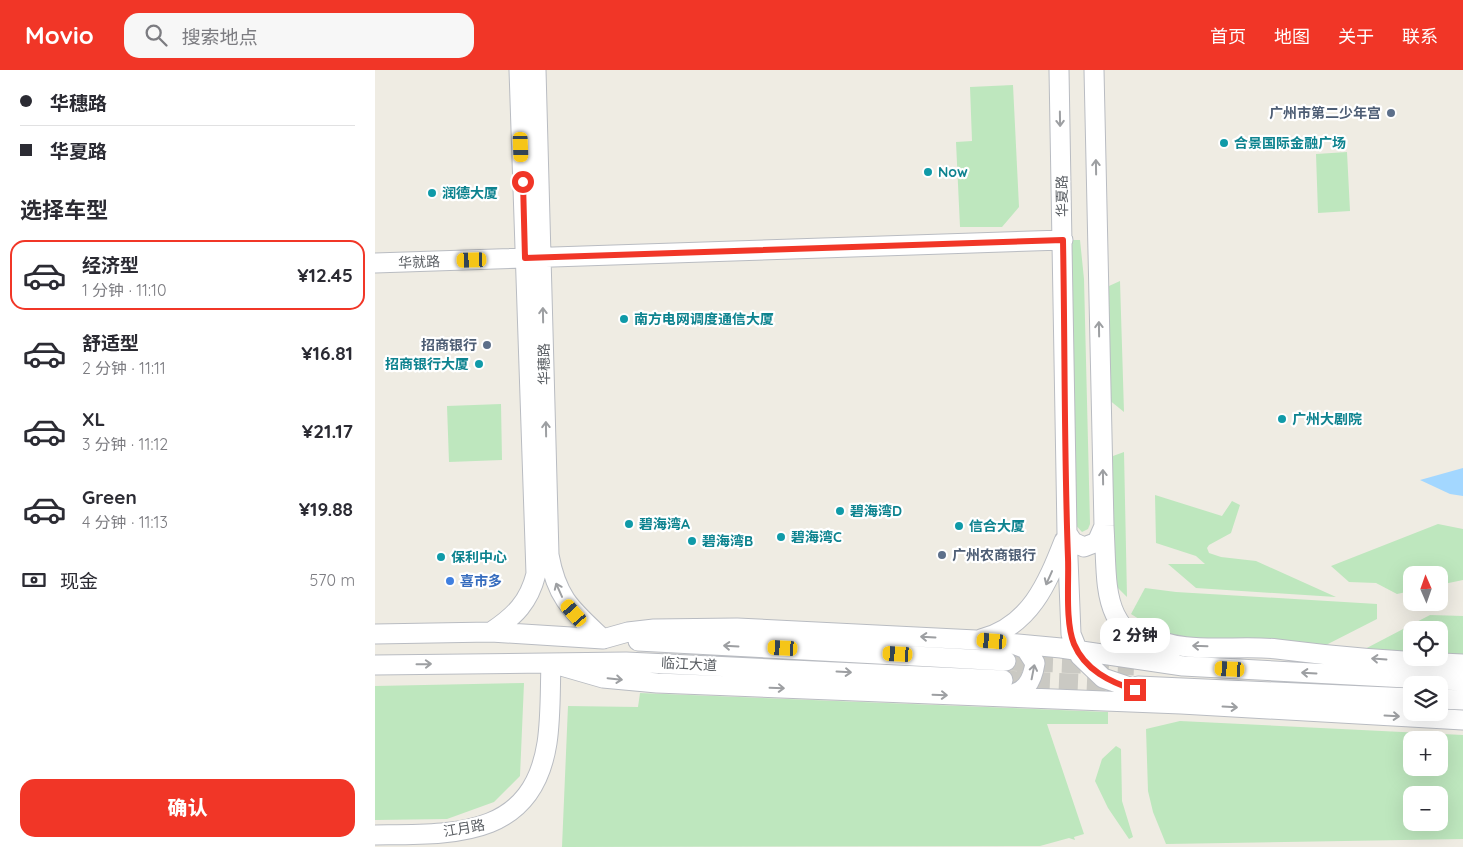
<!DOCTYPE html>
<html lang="zh">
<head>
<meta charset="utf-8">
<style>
	:root { --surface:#fff; --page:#f7f7f7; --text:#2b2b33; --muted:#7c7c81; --line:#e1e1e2; --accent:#f13627 }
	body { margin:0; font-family:Quicksand,"Noto Sans SC",sans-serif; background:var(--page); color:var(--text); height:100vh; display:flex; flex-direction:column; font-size:19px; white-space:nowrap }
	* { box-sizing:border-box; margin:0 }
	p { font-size:16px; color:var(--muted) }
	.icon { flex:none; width:28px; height:28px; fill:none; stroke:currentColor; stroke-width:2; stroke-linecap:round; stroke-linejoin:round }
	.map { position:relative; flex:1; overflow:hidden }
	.drawer { display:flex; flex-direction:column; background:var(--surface); width:375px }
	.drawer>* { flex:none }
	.banner { display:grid; align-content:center; height:110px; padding:0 20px; background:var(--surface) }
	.needle { width:32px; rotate:358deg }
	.controls { position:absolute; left:1028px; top:496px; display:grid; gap:10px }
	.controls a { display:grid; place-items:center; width:45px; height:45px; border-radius:10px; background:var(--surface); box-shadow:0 5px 20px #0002; font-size:25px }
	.end { position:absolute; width:22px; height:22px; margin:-11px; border:6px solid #f13627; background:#fff; box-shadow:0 0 0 2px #fff }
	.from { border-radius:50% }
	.bubble { position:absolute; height:35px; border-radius:15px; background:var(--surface); box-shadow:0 5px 20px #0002; font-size:16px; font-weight:800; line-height:35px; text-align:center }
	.car { position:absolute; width:15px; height:30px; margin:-15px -8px; border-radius:6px; box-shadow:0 0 4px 1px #0007; background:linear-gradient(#f5c518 24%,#345 0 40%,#f5c518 0 76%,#345 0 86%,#f5c518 0) }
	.banner b { display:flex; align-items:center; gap:18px; height:48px; font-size:19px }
	.banner b+b { border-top:1px solid var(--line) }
	.banner i { width:12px; height:12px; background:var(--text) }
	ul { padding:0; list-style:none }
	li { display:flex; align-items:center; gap:15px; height:70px; margin:0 10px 8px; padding:0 10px; border:2px solid transparent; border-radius:15px }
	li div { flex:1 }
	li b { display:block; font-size:19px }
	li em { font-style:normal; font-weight:800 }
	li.active { border-color:var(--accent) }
	li>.icon { width:45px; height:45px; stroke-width:1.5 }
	h2 { padding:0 20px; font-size:22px; line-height:60px }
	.pay { display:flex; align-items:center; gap:12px; height:55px; padding:0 20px; font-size:19px }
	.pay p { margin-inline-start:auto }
	.primary-button { display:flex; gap:10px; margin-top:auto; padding:10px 20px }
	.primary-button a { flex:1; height:58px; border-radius:15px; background:var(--accent); color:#fff; font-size:20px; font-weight:800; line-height:58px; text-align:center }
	header { display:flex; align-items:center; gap:30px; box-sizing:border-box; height:70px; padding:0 25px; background:var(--accent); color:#fff }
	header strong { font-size:24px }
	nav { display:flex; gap:28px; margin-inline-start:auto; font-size:18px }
	.search { width:350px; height:45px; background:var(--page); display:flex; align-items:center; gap:12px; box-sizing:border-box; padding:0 18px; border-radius:15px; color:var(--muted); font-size:19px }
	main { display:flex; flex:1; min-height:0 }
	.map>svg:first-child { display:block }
	.green { fill:#bee7be; fill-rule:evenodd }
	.water { fill:#a3d7ff }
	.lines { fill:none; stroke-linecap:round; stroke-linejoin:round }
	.secondary-tunnel { stroke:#cac9c3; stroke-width:19; stroke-dasharray:19 9; stroke-linecap:butt }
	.secondary-casing { stroke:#b9bcc2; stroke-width:21 }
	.secondary { stroke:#fff; stroke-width:19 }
	.oneway { stroke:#9d9fa2 }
	.route { stroke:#f13627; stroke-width:6 }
	.service-dot { fill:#5c6f8a; stroke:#fff; stroke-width:2 }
	.culture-dot { fill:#0f9aa8; stroke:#fff; stroke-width:2 }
	.shop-dot { fill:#3f7fe0; stroke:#fff; stroke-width:2 }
	.labels { text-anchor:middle; stroke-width:4.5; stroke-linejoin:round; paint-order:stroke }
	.service-label { font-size:14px; font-weight:bold; fill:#4e5e75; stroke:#fff; text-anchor:end }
	.culture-label { font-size:14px; font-weight:bold; fill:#0d838f; stroke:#fff; text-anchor:start }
	.street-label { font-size:14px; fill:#5b5f64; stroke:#fff }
	.shop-label { font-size:14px; font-weight:bold; fill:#366cbe; stroke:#fff; text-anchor:start }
</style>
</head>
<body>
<header>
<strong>Movio</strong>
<div class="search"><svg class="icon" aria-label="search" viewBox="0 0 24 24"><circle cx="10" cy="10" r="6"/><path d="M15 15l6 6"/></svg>搜索地点</div>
<nav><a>首页</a><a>地图</a><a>关于</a><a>联系</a></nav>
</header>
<main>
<section class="drawer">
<div class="banner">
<b><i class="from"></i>华穗路</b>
<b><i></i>华夏路</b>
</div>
<h2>选择车型</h2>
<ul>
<li class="active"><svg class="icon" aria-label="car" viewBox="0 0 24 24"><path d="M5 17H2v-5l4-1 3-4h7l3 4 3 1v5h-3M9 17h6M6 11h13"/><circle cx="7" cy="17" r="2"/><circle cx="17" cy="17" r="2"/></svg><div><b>经济型</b><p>1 分钟 · 11:10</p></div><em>¥12.45</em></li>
<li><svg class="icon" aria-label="car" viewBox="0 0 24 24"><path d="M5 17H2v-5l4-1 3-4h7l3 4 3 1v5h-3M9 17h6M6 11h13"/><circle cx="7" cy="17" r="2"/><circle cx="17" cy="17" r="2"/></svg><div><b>舒适型</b><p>2 分钟 · 11:11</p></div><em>¥16.81</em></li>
<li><svg class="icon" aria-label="car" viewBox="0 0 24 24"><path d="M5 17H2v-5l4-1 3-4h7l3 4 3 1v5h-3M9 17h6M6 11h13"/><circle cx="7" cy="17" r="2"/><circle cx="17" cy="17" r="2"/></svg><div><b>XL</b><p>3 分钟 · 11:12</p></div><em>¥21.17</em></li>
<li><svg class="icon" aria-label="car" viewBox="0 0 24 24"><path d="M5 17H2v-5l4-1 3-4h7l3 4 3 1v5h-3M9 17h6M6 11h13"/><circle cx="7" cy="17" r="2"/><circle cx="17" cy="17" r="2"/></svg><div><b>Green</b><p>4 分钟 · 11:13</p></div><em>¥19.88</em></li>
</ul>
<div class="pay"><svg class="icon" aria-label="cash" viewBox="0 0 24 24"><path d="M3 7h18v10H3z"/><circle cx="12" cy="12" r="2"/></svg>现金<p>570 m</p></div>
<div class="primary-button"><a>确认</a></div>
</section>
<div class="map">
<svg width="1088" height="777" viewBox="0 0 1088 777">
	<rect width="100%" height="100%" fill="#efece3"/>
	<!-- green -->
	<path class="green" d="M638 15 644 137 627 157H585L581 72 597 71 595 17Z
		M972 82 975 141 943 143 941 84Z
		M697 170H705L709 209 715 454 713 459 707 462 697 451Z
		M745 211 749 342 733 329 734 216Z
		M126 334 127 390 74 392 72 336Z
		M749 382 752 527 742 517C739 486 730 413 738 386Z
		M780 425 847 446 857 431 865 435 856 463 834 475 832 478 834 483 846 487 881 491 961 527 821 518 793 494H830L821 486 781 473Z
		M1063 454 1088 459V510L1064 515V505H1036V521L1022 524 1001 513 974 512 956 496Z
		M770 518 801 522 1002 534V549L951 575H938L791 566 756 544Z
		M1055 545 1088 546V584H1064V560H1036V583L986 581Z
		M149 613 145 706 119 732 72 749 0 750V616Z
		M265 623 733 642V654H672L709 764 699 767 700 770 694 768 665 776 187 777 193 636 263 637Z
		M805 651 1088 665V769L791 774 778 742 773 721 771 659ZM1036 670H1064V698H1036ZM1036 725H1064V752H1036Z
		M741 676 746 679 747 731 758 767 754 769 733 738 720 711 727 689Z"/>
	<!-- water -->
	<path class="water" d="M1088 398V426L1075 424 1045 410Z"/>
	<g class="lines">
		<!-- secondary-tunnel -->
		<path class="secondary-tunnel" d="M631 591 759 596
			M628 610 745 615"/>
		<defs>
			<path id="secondary" d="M161 0 174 485C182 529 197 540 228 569
				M684 0 692 463 696 564 705 586 728 608 781 626
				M719 0 729 456C733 524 724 559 796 590
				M0 193 688 170
				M692 463 698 472 709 477 722 472 729 456
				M116 562C140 546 154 532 161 504L144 0
				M768 563C806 587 859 574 902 579 964 587 1026 592 1088 594
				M0 564 116 562 228 569 253 562 279 559 362 558 601 570 686 578 808 596 1088 611
				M606 569C655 556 672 514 689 471
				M263 571 631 591
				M176 593 228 608 282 613 806 634 1088 650
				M0 595 251 592 628 610
				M763 616 1036 628
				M631 626C650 622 657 613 660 593L651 579 638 574
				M1064 629 1088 630
				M0 765C78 764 157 769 172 673 176 647 175 619 176 593"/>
		</defs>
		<!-- secondary casing -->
		<use href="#secondary" class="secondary-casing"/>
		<!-- secondary -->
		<use href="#secondary" class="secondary"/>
	</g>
	<!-- one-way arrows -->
	<defs><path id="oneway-shaft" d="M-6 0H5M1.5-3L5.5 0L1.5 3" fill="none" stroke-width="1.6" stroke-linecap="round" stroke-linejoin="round" transform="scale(1.25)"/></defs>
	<g class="oneway">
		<use href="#oneway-shaft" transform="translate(685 49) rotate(89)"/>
		<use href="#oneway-shaft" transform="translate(721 97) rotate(-91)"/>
		<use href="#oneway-shaft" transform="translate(168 245) rotate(-91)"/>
		<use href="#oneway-shaft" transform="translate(724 259) rotate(-91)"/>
		<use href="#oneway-shaft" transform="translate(171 359) rotate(-91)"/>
		<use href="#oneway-shaft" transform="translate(728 407) rotate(-91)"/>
		<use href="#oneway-shaft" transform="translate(674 508) rotate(114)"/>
		<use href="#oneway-shaft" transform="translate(184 520) rotate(-114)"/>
		<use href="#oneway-shaft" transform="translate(553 567) rotate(-177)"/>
		<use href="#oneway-shaft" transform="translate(356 576) rotate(-177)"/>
		<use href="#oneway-shaft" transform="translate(825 576) rotate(-178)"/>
		<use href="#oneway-shaft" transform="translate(1004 589) rotate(-176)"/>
		<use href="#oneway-shaft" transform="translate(49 594) rotate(-1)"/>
		<use href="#oneway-shaft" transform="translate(469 602) rotate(3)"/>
		<use href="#oneway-shaft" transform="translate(658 602) rotate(-79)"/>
		<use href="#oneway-shaft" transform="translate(934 603) rotate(-177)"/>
		<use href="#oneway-shaft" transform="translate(240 609) rotate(6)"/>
		<use href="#oneway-shaft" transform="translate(402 618) rotate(2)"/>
		<use href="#oneway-shaft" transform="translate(565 625) rotate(2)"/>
		<use href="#oneway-shaft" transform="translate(855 637) rotate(3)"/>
		<use href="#oneway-shaft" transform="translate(1017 646) rotate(3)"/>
	</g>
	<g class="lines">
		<!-- route -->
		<path class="route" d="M148 112 150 188 688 170C690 276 689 382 693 488 694 512 690 552 699 574 710 600 735 612 760 620"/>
	</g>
	<!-- markers -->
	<g class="service-dot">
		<circle cx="1016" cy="43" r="5"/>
		<circle cx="112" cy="275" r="5"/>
		<circle cx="567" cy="485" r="5"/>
	</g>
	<g class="culture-dot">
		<circle cx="849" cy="73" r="5"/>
		<circle cx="553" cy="102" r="5"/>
		<circle cx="57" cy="123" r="5"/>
		<circle cx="249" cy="249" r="5"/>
		<circle cx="104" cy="294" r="5"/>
		<circle cx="907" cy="349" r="5"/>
		<circle cx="465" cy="441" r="5"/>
		<circle cx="254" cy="454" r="5"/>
		<circle cx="584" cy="456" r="5"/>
		<circle cx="406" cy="467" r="5"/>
		<circle cx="317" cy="471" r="5"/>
		<circle cx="66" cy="487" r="5"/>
	</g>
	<circle class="shop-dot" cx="75" cy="511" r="5"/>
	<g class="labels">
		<!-- service labels -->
		<g class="service-label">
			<text x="1006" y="48">广州市第二少年宫</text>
			<text x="102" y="280">招商银行</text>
			<text x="577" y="490" text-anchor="start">广州农商银行</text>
		</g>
		<!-- culture labels -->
		<g class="culture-label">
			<text x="859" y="78">合景国际金融广场</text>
			<text x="563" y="107">Now</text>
			<text x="67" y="128">润德大厦</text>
			<text x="259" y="254">南方电网调度通信大厦</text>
			<text x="94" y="299" text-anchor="end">招商银行大厦</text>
			<text x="917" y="354">广州大剧院</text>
			<text x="475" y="446">碧海湾D</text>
			<text x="264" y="459">碧海湾A</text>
			<text x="594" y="461">信合大厦</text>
			<text x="416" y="472">碧海湾C</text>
			<text x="327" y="476">碧海湾B</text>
			<text x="76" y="492">保利中心</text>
		</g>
		<!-- street labels -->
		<g class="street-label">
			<text transform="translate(687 126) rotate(-91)" y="5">华夏路</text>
			<text transform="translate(44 192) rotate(-2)" y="5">华就路</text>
			<text transform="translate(169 294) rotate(-91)" y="5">华穗路</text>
			<text transform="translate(314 594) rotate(3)" y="5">临江大道</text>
			<text transform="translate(89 758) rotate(-10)" y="5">江月路</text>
		</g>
		<!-- shop labels -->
		<g class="shop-label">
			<text x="85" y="516">喜市多</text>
		</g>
	</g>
</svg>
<div class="controls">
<a><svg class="needle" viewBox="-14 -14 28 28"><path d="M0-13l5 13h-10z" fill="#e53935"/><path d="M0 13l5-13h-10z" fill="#7c7c81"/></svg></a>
<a><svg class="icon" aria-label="locate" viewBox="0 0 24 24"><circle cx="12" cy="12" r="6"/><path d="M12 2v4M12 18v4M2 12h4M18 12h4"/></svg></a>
<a><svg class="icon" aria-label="layers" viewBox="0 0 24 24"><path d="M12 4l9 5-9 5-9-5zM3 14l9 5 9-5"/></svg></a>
<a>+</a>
<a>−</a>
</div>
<i class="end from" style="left:148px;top:112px"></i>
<i class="end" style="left:760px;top:620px"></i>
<div class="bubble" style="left:725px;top:548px;width:70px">2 分钟</div>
<i class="car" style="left:146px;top:77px;rotate:178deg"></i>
<i class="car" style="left:97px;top:190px;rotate:268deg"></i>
<i class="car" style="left:199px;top:543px;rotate:319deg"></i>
<i class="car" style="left:617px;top:571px;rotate:275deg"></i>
<i class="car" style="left:408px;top:578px;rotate:273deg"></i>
<i class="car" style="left:523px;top:584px;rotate:273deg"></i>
<i class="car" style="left:855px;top:599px;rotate:273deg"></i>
</div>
</main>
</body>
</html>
